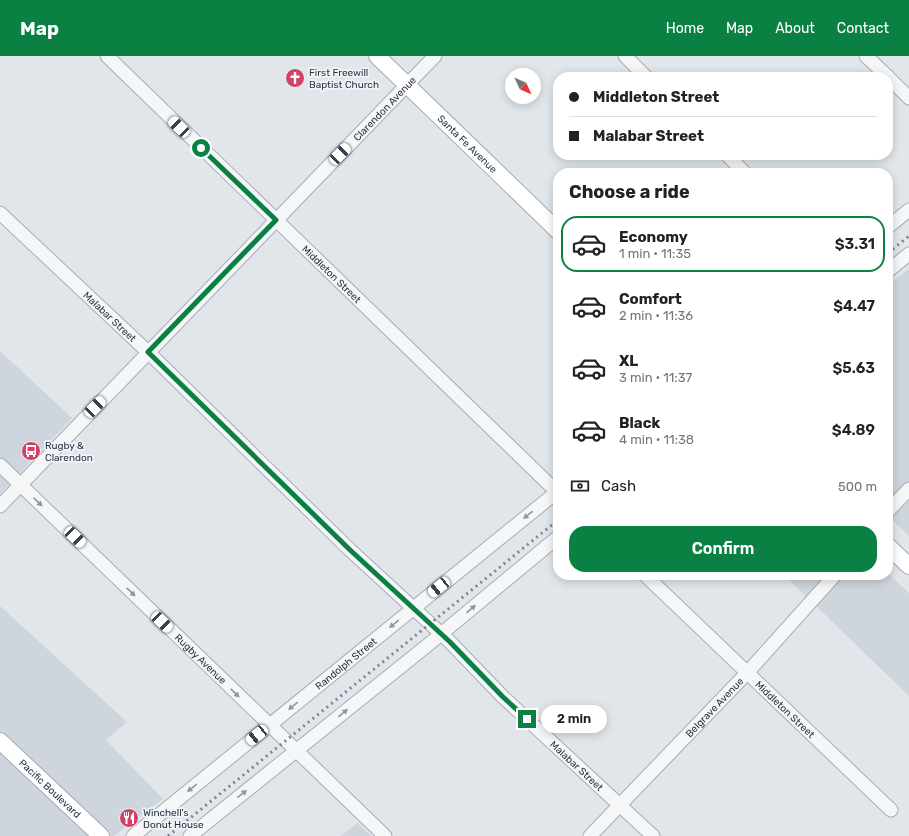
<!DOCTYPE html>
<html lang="en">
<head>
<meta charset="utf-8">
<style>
	:root { --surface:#fff; --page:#f2f2f2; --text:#222; --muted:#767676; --line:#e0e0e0; --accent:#0b8043 }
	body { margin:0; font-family:Rubik,sans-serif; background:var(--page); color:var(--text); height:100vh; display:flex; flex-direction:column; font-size:15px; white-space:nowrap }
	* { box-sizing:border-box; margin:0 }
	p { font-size:13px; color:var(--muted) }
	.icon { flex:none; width:22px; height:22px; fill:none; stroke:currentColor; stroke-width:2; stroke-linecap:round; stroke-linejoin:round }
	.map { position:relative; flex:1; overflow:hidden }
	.panel { position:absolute; left:553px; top:112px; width:340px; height:412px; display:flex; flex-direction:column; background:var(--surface); border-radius:16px; box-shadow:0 2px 10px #0003 }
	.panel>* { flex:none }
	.banner { position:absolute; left:553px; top:16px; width:340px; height:88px; border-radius:16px; box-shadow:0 2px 10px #0003; display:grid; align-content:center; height:88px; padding:0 16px; background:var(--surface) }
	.needle { width:26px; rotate:134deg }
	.fabs { position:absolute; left:505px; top:12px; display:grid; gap:8px }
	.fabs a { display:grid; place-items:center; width:36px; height:36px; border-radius:50%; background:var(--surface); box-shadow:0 2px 10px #0003; font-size:20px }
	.end { position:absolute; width:18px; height:18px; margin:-9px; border:5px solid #0b8043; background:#fff; box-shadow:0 0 0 2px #fff }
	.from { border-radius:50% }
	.bubble { position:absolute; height:28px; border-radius:14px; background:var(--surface); box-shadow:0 2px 10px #0003; font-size:13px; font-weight:600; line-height:28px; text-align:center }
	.car { position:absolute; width:12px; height:24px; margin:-12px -6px; border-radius:5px; box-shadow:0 0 3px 1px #0007; background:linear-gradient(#fff 24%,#345 0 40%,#fff 0 76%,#345 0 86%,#fff 0) }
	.banner b { display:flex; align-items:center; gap:14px; height:38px; font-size:15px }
	.banner b+b { border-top:1px solid var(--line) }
	.banner i { width:10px; height:10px; background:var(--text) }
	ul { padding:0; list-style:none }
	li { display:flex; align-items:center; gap:12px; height:56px; margin:0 8px 6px; padding:0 8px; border:2px solid transparent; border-radius:16px }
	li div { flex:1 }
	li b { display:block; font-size:15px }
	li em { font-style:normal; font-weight:600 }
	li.active { border-color:var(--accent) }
	li>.icon { width:36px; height:36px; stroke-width:1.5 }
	h2 { padding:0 16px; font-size:18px; line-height:48px }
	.pay { display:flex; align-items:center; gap:10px; height:44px; padding:0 16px; font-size:15px }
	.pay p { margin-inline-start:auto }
	.primary-button { display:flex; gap:8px; margin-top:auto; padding:8px 16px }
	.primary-button a { flex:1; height:46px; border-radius:16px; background:var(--accent); color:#fff; font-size:16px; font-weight:600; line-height:46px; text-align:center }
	header { display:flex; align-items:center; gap:24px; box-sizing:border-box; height:56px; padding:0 20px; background:var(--accent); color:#fff }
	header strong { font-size:19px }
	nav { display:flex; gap:22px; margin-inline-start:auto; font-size:14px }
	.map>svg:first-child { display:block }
	.built { fill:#cfd5dc }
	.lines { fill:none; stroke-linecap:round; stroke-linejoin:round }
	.minor-casing { stroke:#a6adb5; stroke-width:15 }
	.major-casing { stroke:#a0abb6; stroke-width:18 }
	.minor { stroke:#f4f6f8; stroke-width:13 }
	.major { stroke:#fff; stroke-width:16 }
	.rail { stroke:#7a8695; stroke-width:3; stroke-dasharray:2 4; stroke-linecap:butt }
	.oneway { fill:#8e969e }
	.route { stroke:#0b8043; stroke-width:5 }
	.labels { text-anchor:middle; stroke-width:3.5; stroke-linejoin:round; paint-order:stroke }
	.poi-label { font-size:10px; fill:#293543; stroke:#f1f4f8; text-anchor:start }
	.street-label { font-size:10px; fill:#293543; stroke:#f1f4f8 }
</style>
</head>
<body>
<header>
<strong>Map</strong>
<nav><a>Home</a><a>Map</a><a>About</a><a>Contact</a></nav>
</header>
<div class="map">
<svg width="909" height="780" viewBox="0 0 909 780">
	<rect width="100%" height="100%" fill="#e1e6ea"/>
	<!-- built -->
	<path class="built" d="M909 213V480L888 460V230Z
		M0 295 72 362 0 438Z
		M888 517 909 537V640L784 519H888Z
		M0 550 127 666 106 684 163 743 114 780H0Z
		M358 767 371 780H341Z"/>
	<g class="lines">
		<defs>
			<g id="minor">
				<path id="s1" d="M107 0 557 436"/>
				<path d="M625 0 646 21"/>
				<path d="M866 0 888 21"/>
				<path d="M888 21 909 42"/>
				<path d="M727 99 745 117"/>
				<path id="s2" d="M0 157 148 296 349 493 449 585 503 641 653 780"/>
				<path d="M888 171 909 154"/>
				<path d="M888 215 909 198"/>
				<path id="s3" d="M0 409 385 780"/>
				<path id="s4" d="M0 450 435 0"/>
				<path d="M888 455 909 433"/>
				<path id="s5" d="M645 519 891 754"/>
				<path id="s6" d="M133 780 558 435"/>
				<path d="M190 780 429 588 558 481"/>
				<path id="s7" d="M590 780 747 617 835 519"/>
			</g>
			<g id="major">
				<path id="s8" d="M377 0 558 175"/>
				<path d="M888 490 909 510"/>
				<path id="s9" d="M0 685 101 780"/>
			</g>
		</defs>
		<!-- minor casing -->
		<use href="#minor" class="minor-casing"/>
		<!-- major casing -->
		<use href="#major" class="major-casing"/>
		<!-- minor -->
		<use href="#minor" class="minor"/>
		<!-- major -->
		<use href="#major" class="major"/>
		<!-- rail -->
		<path class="rail" d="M888 197 909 180
			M168 780 558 464"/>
	</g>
	<!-- one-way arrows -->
	<defs><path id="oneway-solid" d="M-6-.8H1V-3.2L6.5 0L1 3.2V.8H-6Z"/></defs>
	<g class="oneway">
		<use href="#oneway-solid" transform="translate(38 446) rotate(44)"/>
		<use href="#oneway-solid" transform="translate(528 459) rotate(141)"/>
		<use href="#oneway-solid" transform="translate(131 536) rotate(44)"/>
		<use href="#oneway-solid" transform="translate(471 553) rotate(-40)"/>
		<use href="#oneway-solid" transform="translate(394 568) rotate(141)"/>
		<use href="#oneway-solid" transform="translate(235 637) rotate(44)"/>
		<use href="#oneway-solid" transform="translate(293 650) rotate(141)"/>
		<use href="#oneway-solid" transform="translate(343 657) rotate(-39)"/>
		<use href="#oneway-solid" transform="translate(192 732) rotate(141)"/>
		<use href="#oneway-solid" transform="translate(242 738) rotate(-38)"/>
	</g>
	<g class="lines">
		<!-- route -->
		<path class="route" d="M201 92 276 164 148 296 349 493 450 586 503 641 527 663"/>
	</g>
	<!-- icons -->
	<defs>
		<symbol id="church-disc" viewBox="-11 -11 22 22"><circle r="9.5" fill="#d34266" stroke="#f1f4f8"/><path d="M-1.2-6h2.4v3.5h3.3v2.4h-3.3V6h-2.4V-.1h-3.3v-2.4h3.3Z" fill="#fff"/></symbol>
		<symbol id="bus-disc" viewBox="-11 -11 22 22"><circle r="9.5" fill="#d34266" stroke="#f1f4f8"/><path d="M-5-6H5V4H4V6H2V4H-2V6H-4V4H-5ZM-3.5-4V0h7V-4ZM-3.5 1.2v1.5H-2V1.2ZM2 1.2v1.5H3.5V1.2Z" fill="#fff"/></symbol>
		<symbol id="restaurant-disc" viewBox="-11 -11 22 22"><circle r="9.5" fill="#d34266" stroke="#f1f4f8"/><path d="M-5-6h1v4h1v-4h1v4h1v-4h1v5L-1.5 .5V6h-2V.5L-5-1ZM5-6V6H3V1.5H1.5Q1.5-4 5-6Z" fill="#fff"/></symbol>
	</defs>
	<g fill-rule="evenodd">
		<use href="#church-disc" x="284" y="11" width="22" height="22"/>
		<use href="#bus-disc" x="20" y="384" width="22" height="22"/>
		<use href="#restaurant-disc" x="118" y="751" width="22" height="22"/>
	</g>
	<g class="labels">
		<!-- poi labels -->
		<g class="poi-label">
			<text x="309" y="20">First Freewill<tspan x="309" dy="12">Baptist Church</tspan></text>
			<text x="45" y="393">Rugby &amp;<tspan x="45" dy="12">Clarendon</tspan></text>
			<text x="143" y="760">Winchell's<tspan x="143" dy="12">Donut House</tspan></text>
		</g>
		<!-- street labels -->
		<g class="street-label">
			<text dy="4" stroke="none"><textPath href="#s4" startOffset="553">Clarendon Avenue</textPath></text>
			<text dy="4" stroke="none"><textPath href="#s8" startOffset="126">Santa Fe Avenue</textPath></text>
			<text dy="4" stroke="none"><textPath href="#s1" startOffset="313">Middleton Street</textPath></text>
			<text dy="4" stroke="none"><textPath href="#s2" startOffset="151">Malabar Street</textPath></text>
			<text dy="4" stroke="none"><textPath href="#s3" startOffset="279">Rugby Avenue</textPath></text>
			<text dy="4" stroke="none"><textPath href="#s6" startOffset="274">Randolph Street</textPath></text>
			<text dy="4" stroke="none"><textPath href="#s7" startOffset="179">Belgrave Avenue</textPath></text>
			<text dy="4" stroke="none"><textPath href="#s5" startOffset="194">Middleton Street</textPath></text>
			<text dy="4" stroke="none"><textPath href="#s2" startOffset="799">Malabar Street</textPath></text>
			<text dy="4" stroke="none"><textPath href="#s9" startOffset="69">Pacific Boulevard</textPath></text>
		</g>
	</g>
</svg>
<div class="fabs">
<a><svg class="needle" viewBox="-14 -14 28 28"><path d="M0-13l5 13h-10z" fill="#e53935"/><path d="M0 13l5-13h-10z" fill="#767676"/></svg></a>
</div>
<i class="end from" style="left:201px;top:92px"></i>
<i class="end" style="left:527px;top:663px"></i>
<div class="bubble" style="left:541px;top:649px;width:66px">2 min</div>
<i class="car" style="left:179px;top:71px;rotate:314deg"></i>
<i class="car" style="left:340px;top:98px;rotate:44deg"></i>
<i class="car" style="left:95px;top:351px;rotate:44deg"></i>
<i class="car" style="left:75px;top:481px;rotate:134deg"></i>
<i class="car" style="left:439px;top:531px;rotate:231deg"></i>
<i class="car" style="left:162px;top:566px;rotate:134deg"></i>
<i class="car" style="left:257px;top:679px;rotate:231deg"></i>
<div class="banner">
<b><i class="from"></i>Middleton Street</b>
<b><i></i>Malabar Street</b>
</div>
<section class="panel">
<h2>Choose a ride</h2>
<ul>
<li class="active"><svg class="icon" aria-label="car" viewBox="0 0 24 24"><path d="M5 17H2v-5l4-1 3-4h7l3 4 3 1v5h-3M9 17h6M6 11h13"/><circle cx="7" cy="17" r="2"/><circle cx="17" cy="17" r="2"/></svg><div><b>Economy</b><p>1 min · 11:35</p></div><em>$3.31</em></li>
<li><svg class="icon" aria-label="car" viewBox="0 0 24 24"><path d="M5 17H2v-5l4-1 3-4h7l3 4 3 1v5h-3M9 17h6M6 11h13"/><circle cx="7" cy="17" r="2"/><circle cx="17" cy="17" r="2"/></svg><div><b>Comfort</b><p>2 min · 11:36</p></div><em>$4.47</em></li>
<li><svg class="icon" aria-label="car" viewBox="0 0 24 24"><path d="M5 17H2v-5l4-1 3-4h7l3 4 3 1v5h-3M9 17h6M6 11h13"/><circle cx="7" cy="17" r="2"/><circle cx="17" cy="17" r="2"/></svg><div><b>XL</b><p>3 min · 11:37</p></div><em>$5.63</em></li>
<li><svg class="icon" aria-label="car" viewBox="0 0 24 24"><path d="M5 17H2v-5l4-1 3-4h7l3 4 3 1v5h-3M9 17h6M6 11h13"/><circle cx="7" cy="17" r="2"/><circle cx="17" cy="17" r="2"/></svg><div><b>Black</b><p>4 min · 11:38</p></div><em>$4.89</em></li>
</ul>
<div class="pay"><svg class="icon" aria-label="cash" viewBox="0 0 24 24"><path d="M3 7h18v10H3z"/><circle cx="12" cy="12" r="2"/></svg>Cash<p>500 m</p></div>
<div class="primary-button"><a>Confirm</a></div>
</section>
</div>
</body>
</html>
